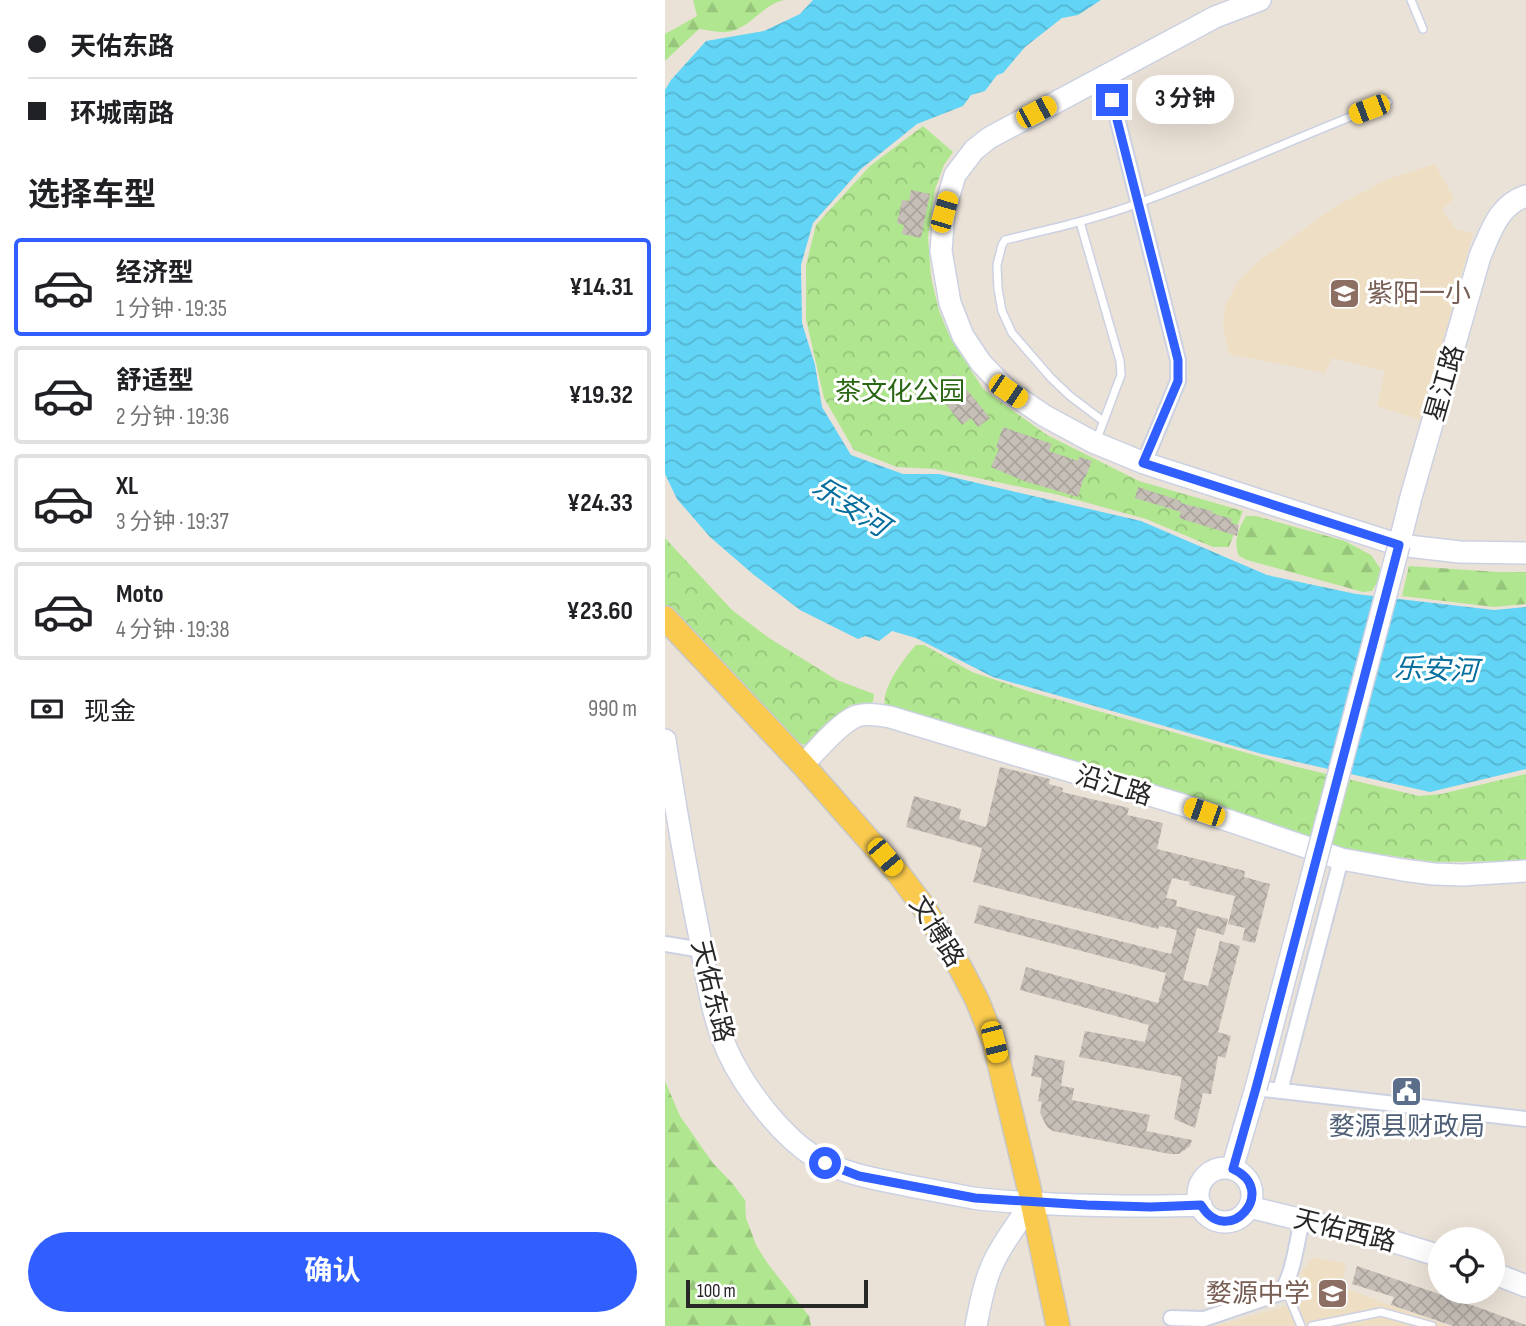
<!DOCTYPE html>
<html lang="zh">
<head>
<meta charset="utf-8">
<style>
	:root { --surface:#fff; --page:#f6f6f6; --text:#202124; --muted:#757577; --line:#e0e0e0; --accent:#305eff }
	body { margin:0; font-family:"Sofia Sans Condensed","Noto Sans SC",sans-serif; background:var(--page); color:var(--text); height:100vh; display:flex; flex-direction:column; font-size:26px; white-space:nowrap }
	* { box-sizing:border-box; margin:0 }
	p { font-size:23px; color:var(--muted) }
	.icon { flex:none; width:38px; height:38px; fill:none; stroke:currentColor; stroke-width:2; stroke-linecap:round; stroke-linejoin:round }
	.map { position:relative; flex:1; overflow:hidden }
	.panel { display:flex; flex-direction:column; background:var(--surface); width:665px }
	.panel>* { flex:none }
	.guide { display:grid; align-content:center; height:154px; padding:0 28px; background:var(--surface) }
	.controls { position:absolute; left:763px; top:1227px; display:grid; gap:14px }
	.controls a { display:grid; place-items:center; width:77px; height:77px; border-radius:50%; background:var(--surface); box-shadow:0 7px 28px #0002; font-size:35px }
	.scale { position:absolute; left:21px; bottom:18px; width:182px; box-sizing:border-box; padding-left:7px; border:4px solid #272727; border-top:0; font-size:19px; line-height:24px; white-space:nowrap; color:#272727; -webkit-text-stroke:5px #fff; paint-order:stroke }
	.end { position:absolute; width:32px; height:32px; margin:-16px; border:9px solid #305eff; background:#fff; box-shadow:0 0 0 4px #fff }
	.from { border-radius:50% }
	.bubble { position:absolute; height:49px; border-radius:24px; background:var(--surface); box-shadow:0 7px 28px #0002; font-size:23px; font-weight:700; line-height:49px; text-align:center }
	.car { position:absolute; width:21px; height:42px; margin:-21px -10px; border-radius:9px; box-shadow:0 0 5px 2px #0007; background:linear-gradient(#f5c518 24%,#345 0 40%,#f5c518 0 76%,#345 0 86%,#f5c518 0) }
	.guide b { display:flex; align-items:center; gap:24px; height:66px; font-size:26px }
	.guide b+b { border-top:2px solid var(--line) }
	.guide i { width:18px; height:18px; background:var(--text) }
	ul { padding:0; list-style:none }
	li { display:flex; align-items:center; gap:21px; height:98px; margin:0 14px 10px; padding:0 14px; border:4px solid var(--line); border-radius:7px }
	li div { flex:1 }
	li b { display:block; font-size:26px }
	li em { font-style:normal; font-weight:700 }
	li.selected { border-color:var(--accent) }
	li>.icon { width:63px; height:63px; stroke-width:1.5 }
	h2 { padding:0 28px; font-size:32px; line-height:84px }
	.pay { display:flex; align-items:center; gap:18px; height:77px; padding:0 28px; font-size:26px }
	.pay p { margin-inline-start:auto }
	.action { display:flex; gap:14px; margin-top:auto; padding:14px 28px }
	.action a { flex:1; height:80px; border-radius:42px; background:var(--accent); color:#fff; font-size:28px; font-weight:700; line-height:80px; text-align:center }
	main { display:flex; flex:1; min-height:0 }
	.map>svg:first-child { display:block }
	.education { fill:#eedfc4 }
	.forest { fill:url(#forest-firs) }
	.park { fill:url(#park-crowns) }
	.water { fill:url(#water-waves) }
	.building { fill:url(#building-cross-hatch) }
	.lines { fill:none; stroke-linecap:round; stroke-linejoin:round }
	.lane-casing { stroke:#ccd1e2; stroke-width:10 }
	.street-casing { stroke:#ccd1e2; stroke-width:18 }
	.secondary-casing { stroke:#ccd1e2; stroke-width:24 }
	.primary-casing { stroke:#c7c7c7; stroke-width:26 }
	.lane { stroke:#fff; stroke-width:7 }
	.street { stroke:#fff; stroke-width:14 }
	.secondary { stroke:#fff; stroke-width:21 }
	.primary { stroke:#f9ca4e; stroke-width:23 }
	.secondary-bridge-casing { stroke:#ccd1e2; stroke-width:24; stroke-linecap:butt }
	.secondary-bridge { stroke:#fff; stroke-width:21 }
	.route { stroke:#305eff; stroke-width:9 }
	.labels { text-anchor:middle; stroke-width:6; stroke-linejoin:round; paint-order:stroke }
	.education-label { font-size:26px; fill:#785e54; stroke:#fff; text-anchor:start }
	.street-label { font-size:26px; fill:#272727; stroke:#fff }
	.park-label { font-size:26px; fill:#296714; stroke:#fff }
	.service-label { font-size:26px; fill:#4e5e75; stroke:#fff }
	.water-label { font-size:28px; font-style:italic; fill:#056e9d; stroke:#fff }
</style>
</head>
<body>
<main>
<section class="panel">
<div class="guide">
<b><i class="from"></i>天佑东路</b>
<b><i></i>环城南路</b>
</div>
<h2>选择车型</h2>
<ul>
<li class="selected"><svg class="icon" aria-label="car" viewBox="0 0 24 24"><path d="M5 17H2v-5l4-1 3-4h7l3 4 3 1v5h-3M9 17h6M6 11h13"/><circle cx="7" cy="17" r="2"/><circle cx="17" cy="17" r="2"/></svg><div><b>经济型</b><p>1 分钟 · 19:35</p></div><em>¥14.31</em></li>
<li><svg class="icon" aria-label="car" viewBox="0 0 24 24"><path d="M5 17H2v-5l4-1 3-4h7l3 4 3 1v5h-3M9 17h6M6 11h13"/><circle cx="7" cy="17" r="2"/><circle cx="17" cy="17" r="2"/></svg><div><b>舒适型</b><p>2 分钟 · 19:36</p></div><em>¥19.32</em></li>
<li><svg class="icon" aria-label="car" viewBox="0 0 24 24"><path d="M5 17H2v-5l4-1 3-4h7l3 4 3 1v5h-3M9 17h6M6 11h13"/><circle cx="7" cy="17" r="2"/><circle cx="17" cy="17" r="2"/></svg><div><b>XL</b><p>3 分钟 · 19:37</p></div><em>¥24.33</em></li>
<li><svg class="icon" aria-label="car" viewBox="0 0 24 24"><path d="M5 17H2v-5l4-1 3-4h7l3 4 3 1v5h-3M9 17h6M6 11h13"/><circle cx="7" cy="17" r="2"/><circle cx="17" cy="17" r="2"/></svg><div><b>Moto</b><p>4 分钟 · 19:38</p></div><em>¥23.60</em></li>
</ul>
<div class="pay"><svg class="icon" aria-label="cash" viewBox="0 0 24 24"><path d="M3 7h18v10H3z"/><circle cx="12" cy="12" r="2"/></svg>现金<p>990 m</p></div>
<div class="action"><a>确认</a></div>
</section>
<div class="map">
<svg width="861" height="1326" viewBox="0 0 861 1326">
	<defs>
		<pattern id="forest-firs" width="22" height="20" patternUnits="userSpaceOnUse" patternTransform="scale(1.75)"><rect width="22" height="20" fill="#b0e68f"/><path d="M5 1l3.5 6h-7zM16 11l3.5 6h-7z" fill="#97c57b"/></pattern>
		<pattern id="park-crowns" width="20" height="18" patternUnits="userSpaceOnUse" patternTransform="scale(1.75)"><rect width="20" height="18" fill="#b0e68f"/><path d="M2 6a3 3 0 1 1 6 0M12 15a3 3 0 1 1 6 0" fill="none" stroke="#97c57b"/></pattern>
		<pattern id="water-waves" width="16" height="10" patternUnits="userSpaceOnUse" patternTransform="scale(1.75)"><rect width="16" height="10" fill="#62d4f5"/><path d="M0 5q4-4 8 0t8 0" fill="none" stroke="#55b6d2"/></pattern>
		<pattern id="building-cross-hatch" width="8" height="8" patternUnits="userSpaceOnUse" patternTransform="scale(1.75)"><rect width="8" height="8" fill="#c6bfb7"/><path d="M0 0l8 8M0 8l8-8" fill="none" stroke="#aaa49d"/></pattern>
	</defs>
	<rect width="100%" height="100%" fill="#ebe2d7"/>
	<!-- education -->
	<path class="education" d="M770 164 789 198 777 210 791 229 808 233 756 420 712 406 720 371 667 358 660 373 564 354 558 326 560 306 574 280 595 260 671 206 723 179Z
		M648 1258 681 1263 676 1287 783 1326H549L646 1299 635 1273Z"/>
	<!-- forest -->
	<path class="forest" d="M28 0H121C99 2 86 29 62 32 54 33 43 30 34 29L0 61V34L32 16Z
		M581 516H591L680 541 706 555 715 568 713 581 707 591 698 592 582 560 574 556C568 543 573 529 581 516Z
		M744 566 833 572H861V604L829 607 737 596Z
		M0 1081 15 1116 47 1162 67 1183 80 1200 81 1218 91 1245 103 1264 144 1316 146 1326H0Z"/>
	<!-- park -->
	<path class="park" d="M258 126 288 152 279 165 270 189 263 237 266 277 274 311 285 337 318 389 382 435 474 481 578 511 564 547H548L481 519 394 495 270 469 232 467 189 450 159 398 141 319V265L151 225 205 166Z
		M0 538 67 610 104 638 172 680 209 694 208 702 200 704 185 705 153 741 139 745 125 737 0 605Z
		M251 645H259L307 672 369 693 628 766 754 796 776 794 861 774V861L769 862 681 849 220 706C216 689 239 658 251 645Z"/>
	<!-- water -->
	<path class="water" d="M148 0H436L413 15 397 18 360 47 338 73 332 75 320 91 306 95 298 106 252 124 196 169 148 223 136 265 137 323 150 365 157 407 186 455 238 474H274L476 521 602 575 691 594 829 610 861 607V769L765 792 597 754 328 677 251 638 227 631 214 641 200 636 193 639 135 610 89 575 45 537 12 499 0 474V90L6 80 41 41 99 31 135 14Z"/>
	<!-- building -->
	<path class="building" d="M246 190 265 194 256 238 237 234 239 225 232 223 237 200 244 201Z
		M289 374 325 418 313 427 306 418 297 425 277 399 285 392 278 383Z
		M338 427 387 444 384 451 413 461 414 457 427 461 420 478 419 477 413 497 359 481 326 467 334 449 331 448Z
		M473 487 516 501V503L547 511V513L567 519 566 523 574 525 572 536 514 518 516 512 470 498Z
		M335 767 385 779 384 784 398 788 397 792 464 808 462 815 498 823 492 849 580 871 579 877 605 884 590 943 577 940 580 928 563 924 570 896 524 885 525 882 507 878 501 898 512 900 511 906 563 919 559 935 532 928 518 980 543 986 555 941 575 946 553 1032 566 1036 560 1058 553 1056 546 1094 538 1093 530 1128 509 1119 517 1077 414 1057 420 1031 480 1042 484 1025 355 990 361 967 493 1003 501 973 309 923 314 905 506 954 512 930 494 926 493 929 308 882 317 848 241 827 249 796 296 809 294 819 321 827Z
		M370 1055 400 1061 396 1086 409 1088 407 1100 485 1115 481 1131 527 1140 525 1146 514 1154H505L388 1131 382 1127 375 1113 377 1102 373 1101 377 1078 366 1076Z
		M692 1266 815 1308 861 1325V1326H788L726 1305 729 1297 687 1284Z"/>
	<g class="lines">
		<defs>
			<path id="lane" d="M746 0 758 29
				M415 222 455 361 456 375 432 439
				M438 421 405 396 386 378 347 333 337 311 333 289 332 265 337 245 340 240C385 229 431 219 474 203 558 172 639 134 723 102
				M620 1288 636 1326
				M647 1326 716 1312 767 1326"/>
			<path id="street" d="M441 74 513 360V381L479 463
				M0 944 37 950
				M591 1088 861 1119
				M615 1091 676 859
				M506 1318 539 1319 615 1293C628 1278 632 1240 637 1220"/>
			<path id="secondary" d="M595 0 550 17 526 30 324 138 309 150 290 175 279 212 276 251 285 303 298 336 316 363 343 391 380 416 428 442 479 463 734 545 795 552 861 553
				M734 545 746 497 815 256C826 232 833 205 861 196
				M0 740C10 805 21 869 34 933 41 973 46 1015 63 1052 79 1087 116 1136 150 1157 180 1175 212 1179 245 1186 266 1190 287 1194 308 1198 334 1202 361 1202 387 1204 437 1206 486 1207 536 1205
				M138 765C151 751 175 722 192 716 202 713 214 715 225 717L518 805 676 859 738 870 769 874 798 875 861 871
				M533 1195a27 27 0 1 1 54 0a27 27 0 1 1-54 0Z
				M567 1169 591 1088
				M584 1207 733 1243 775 1256
				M828 1273 861 1286
				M311 1326C315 1306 318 1286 326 1268 335 1245 353 1224 366 1203"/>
			<path id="primary" d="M0 618 138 765 233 873 258 906 296 969 312 1000 329 1042 364 1188 393 1326"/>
		</defs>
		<!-- lane casing -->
		<use href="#lane" class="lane-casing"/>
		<!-- street casing -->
		<use href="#street" class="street-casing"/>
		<!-- secondary casing -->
		<use href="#secondary" class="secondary-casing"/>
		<!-- primary casing -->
		<use href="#primary" class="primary-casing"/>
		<!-- lane -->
		<use href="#lane" class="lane"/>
		<!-- street -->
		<use href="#street" class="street"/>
		<!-- secondary -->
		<use href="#secondary" class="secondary"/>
		<!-- primary -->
		<use href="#primary" class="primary"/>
		<defs>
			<path id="secondary-bridge" d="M591 1088 734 545"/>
		</defs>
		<!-- secondary-bridge casing -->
		<use href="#secondary-bridge" class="secondary-bridge-casing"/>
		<!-- secondary-bridge -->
		<use href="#secondary-bridge" class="secondary-bridge"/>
	</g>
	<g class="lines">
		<!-- route -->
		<path class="route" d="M160 1163 194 1176 310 1198 422 1205 486 1207 536 1205C563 1250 615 1190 568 1169L591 1088 734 545 478 463 513 381V360L447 100"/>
	</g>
	<!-- icons -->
	<defs>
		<symbol id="school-square" viewBox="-11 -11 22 22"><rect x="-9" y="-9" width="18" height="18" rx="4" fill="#8d6e63" stroke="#fff"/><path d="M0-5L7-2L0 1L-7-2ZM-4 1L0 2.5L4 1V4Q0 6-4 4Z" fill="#fff"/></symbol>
		<symbol id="civic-square" viewBox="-11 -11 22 22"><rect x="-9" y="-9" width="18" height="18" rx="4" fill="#5c6f8a" stroke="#fff"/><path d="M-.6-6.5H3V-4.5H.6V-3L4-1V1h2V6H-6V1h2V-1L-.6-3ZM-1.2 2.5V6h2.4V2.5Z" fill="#fff"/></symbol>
	</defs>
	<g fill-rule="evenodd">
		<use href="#school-square" x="662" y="276" width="35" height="35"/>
		<use href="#civic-square" x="724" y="1074" width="35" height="35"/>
		<use href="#school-square" x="650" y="1276" width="35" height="35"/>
	</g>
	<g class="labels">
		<!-- education labels -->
		<g class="education-label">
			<text x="702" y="302">紫阳一小</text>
			<text x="645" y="1302" text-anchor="end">婺源中学</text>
		</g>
		<!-- street labels -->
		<g class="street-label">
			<text transform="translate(779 383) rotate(-74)" y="9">星江路</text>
			<text transform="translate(449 785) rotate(17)" y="9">沿江路</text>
			<text transform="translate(272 931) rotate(58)" y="9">文博路</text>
			<text transform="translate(48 991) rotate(76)" y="9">天佑东路</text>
			<text transform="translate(680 1230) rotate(14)" y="9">天佑西路</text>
		</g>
		<!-- park labels -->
		<g class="park-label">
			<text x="235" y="400">茶文化公园</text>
		</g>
		<!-- service labels -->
		<g class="service-label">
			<text x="742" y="1135">婺源县财政局</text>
		</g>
		<!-- water labels -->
		<g class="water-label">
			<text transform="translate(186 506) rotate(33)" y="10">乐安河</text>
			<text transform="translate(771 669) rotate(2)" y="10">乐安河</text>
		</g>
	</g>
</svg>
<div class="controls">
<a><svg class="icon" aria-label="locate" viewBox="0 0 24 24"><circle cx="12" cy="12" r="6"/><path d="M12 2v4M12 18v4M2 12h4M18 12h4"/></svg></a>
</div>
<div class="scale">100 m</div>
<i class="end from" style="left:160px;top:1163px"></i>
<i class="end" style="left:447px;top:100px"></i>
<div class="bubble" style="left:471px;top:75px;width:98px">3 分钟</div>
<i class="car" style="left:704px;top:109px;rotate:249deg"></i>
<i class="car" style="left:371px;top:112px;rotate:62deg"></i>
<i class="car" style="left:279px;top:212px;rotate:16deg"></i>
<i class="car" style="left:343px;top:391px;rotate:124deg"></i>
<i class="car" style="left:539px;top:812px;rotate:289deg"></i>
<i class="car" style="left:220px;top:857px;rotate:140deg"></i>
<i class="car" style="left:329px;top:1042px;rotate:166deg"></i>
</div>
</main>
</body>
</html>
